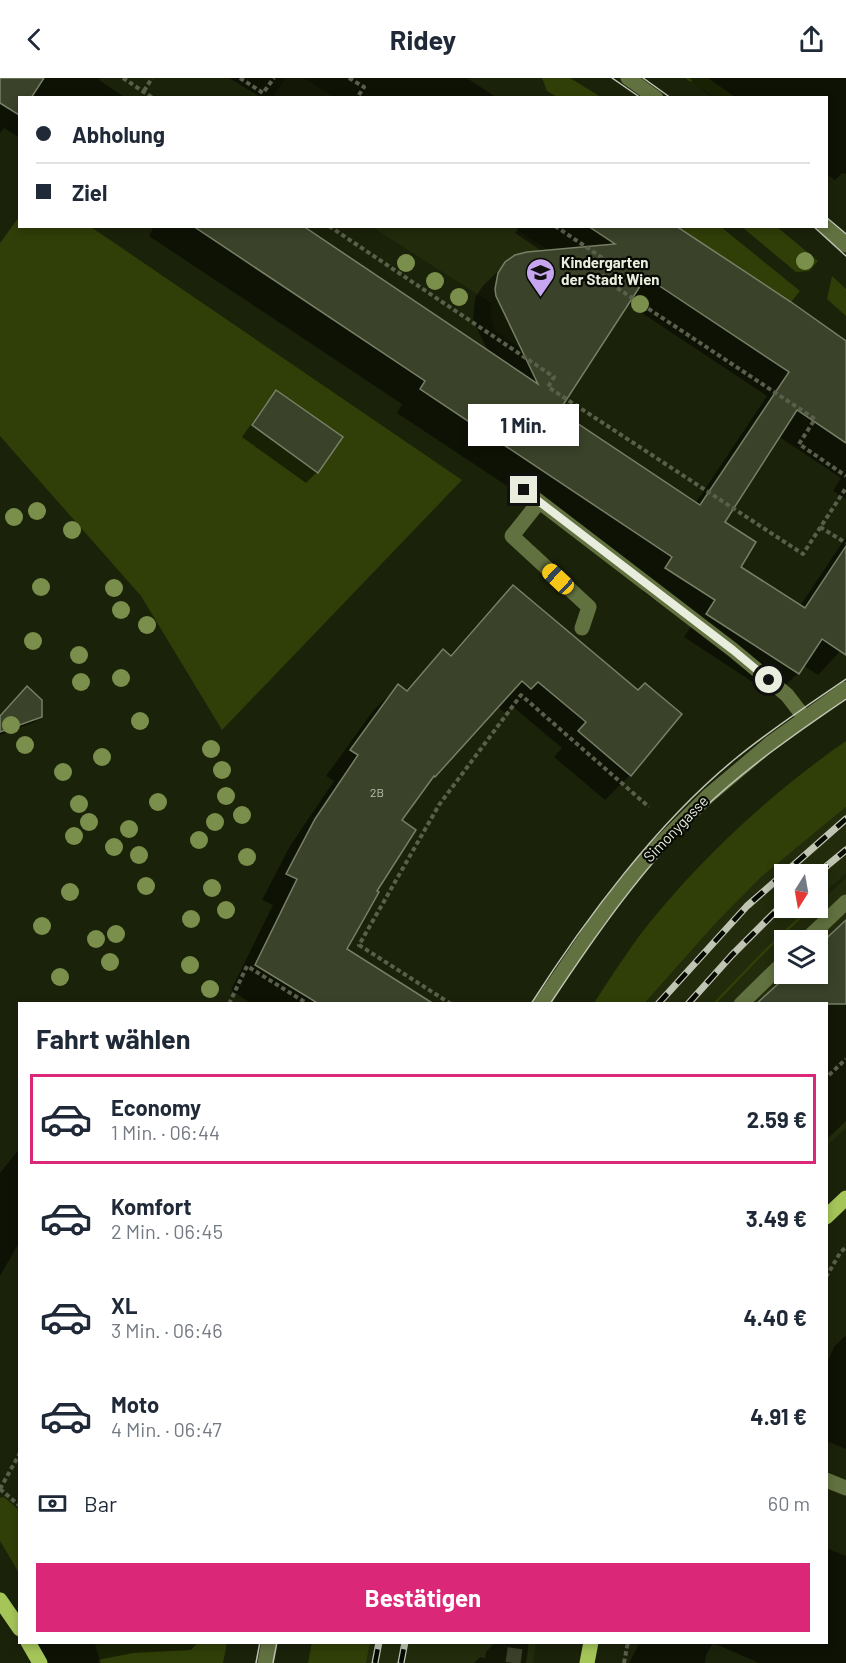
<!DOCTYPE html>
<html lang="de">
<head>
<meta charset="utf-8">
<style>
	:root { --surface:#fff; --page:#f2f2f3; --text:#1f2937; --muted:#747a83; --line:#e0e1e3; --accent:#db2777 }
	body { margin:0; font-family:Barlow,sans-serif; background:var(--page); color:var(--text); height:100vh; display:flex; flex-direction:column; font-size:22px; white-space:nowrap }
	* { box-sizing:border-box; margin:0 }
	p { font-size:20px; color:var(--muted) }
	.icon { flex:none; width:33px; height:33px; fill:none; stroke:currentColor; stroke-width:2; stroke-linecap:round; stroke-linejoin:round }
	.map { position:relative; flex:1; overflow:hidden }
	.side { position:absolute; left:18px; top:924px; width:810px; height:642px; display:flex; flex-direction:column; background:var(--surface); border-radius:0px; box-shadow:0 3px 9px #0003 }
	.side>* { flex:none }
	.top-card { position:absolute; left:18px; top:18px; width:810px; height:132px; border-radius:0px; box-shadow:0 3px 9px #0003; display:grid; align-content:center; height:132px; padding:0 18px; background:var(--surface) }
	.needle { width:39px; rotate:191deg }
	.fabs { position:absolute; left:774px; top:786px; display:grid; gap:12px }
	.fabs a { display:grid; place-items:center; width:54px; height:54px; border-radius:0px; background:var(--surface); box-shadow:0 3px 9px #0003; font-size:30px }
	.end { position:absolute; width:27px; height:27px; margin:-14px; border:8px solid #e8edde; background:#111; box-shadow:0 0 0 3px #111 }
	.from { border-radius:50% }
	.bubble { position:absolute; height:42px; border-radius:0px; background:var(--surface); box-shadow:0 3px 9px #0003; font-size:20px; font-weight:700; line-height:42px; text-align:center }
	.car { position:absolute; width:18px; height:36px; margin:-18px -9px; border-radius:8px; box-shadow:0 0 4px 2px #0007; background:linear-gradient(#f5c518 24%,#345 0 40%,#f5c518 0 76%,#345 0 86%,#f5c518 0) }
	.top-card b { display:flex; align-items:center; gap:21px; height:57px; font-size:22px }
	.top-card b+b { border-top:2px solid var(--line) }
	.top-card i { width:15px; height:15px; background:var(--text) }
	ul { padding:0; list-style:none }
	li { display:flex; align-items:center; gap:18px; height:90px; margin:0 12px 9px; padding:0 6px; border:3px solid transparent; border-radius:0px }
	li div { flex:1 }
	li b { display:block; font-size:22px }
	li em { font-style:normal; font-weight:700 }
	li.on { border-color:var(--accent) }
	li>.icon { width:54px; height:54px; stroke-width:1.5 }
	h2 { padding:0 18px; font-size:27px; line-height:72px }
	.pay { display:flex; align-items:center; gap:15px; height:66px; padding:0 18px; font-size:22px }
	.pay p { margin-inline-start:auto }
	.cta { display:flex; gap:12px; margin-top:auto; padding:12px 18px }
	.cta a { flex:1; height:69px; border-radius:0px; background:var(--accent); color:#fff; font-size:24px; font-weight:700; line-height:69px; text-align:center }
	header { display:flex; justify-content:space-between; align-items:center; height:78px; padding:0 18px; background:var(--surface); font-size:27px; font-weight:700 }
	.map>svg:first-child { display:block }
	.built { fill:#222b0c; fill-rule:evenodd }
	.green { fill:#303e08 }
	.shadow { fill:#0007; fill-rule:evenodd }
	.building { fill:#3a422a; stroke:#778066; stroke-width:1.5; fill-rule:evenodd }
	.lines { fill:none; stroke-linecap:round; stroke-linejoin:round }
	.minor-tunnel { stroke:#3a402a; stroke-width:15; stroke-dasharray:15 8; stroke-linecap:butt }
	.path { stroke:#595f4a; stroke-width:4; stroke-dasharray:4.5 3; stroke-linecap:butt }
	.minor { stroke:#61713f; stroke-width:15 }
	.major { stroke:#a5c559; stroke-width:15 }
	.tram { stroke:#bfc4b3; stroke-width:1.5 }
	.rail-casing { stroke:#bfc4b3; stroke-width:7 }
	.rail { stroke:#070a03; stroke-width:4.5; stroke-dasharray:14; stroke-linecap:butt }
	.tree { fill:#7a8f4b }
	.route { stroke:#e8edde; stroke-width:8 }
	.labels { text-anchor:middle; stroke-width:4.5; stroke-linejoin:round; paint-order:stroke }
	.number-label { font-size:12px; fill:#bcc2b1 }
	.poi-label { font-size:15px; font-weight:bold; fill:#e8edde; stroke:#070a03; text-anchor:start }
	.street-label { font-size:15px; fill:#e8edde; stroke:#070a03 }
</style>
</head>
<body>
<header><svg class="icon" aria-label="back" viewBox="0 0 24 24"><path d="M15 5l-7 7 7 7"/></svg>Ridey<svg class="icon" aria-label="share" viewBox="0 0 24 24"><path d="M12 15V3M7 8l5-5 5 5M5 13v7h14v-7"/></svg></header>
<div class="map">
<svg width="846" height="1585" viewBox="0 0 846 1585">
	<rect width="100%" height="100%" fill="#1b220a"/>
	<!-- built -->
	<path class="built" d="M286 0H304L334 19H273Z
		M372 149H513L599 204 543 286 495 253 491 239V225Z
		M846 729V795L818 821V796H784V830H808L766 870 713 925 645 926 714 847 760 800Z
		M846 800V1050L827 1068 826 926H717L767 873 812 830H818V825ZM784 862H818V896H784Z
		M370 1565H536L533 1585H366Z"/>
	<!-- green -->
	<path class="green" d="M542 0H570L601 19H557L547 13Z
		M685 0H708L735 19H713Z
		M19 139 20 148 91 149 462 402 222 652 141 518 0 358V165Z
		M676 149H721L800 213 791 224Z
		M742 149H777L818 183 809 193 796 194Z
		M832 198 846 211V238L827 221Z
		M846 663V729L760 800 714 847 645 925H594C615 893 635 861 660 832 715 767 777 711 846 663Z
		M808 830H812L767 873 717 925H713L766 870Z
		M4 1419 19 1432V1495L0 1463V1420Z
		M108 1564H227V1565L223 1585H101L95 1567Z
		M312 1564 370 1565 366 1585H308Z"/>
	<!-- shadow -->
	<path class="shadow" d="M0 0H100L99 2 126 20H20V60L4 50 0 55Z
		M229 0H467L497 20H262Z
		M689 0H846V96L842 95 835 102 826 96V20H713L691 4 692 2Z
		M154 148H300L489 275 473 242 475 220 482 209 506 185 542 173 515 155 520 148H673L846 265V421L833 413 841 400 778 358 723 444 738 490 800 528 846 459V567L818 597 803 587 798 595 774 618 684 559 693 546 643 514 650 503 397 335 402 326 149 158ZM627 225 767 318 695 426 557 334Z
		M277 314 317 394 306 405 242 359 266 325Z
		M513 509 630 697 605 722 554 679 562 670 512 628 505 635 497 628 426 706 400 742 375 814 345 871 431 926H252L231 912 273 827 262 822 290 768 334 703 326 698 373 633 398 608 405 613 443 573 449 578 488 534Z
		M40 638 35 644 0 657V640Z
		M846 844V1043L826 1062V926H759L791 896H818V870Z
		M20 1070V1163L0 1198V1095Z
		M845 1258 846 1259V1371L826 1363V1288L834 1269Z
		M826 1470 846 1478V1585H759L713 1565 706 1577 705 1585H629L640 1564H826Z
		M30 1564H198L191 1572 133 1575 98 1582 99 1585H43Z
		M495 1564H529L526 1585H474L480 1579 485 1580 486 1574Z"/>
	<!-- building -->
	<path class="building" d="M0 0H44L31 20H20L19 37 0 25Z
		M193 148H303L538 306 496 218 495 211 498 195 505 184 515 177 527 174 615 166 588 148H676L791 224 846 263V365L797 332 725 444 756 464 741 489 805 530 846 468V577L822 561 799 596 706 536 715 522 665 490 672 479 420 311 425 303ZM646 199 789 294 700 427 559 333Z
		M276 312 343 359 318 395 252 347Z
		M513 507 638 612 645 605 682 636 631 698 578 653 586 644 538 604 531 611 522 603 435 699 434 698 402 742 416 752 377 813 379 814 347 871 434 926H319L255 887 297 801 286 796 315 741 358 677 350 672 398 606 407 613 443 571 451 578Z
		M27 608 42 622V639L0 654V638Z
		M846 842V926H756L789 896H818V868Z"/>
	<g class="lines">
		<!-- minor-tunnel -->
		<path class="minor-tunnel" d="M513 1585 516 1564"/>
		<!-- path -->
		<path class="path" d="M123 0 153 20
			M240 0 263 15 274 0
			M349 0 364 9 357 20
			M144 13 152 0
			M329 148 554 299 548 309 803 476 846 410
			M555 148 613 187 602 200 815 341 799 366 846 398
			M820 449 846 465
			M229 926 247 888 308 926
			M451 926 359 867 439 727 521 617 649 729
			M829 997 846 981
			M826 1199 840 1175 846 1169
			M0 1411 20 1375
			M0 1411 20 1428
			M624 1585 628 1564"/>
		<!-- minor -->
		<path class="minor" d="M628 0 656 20
			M824 148 846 167
			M524 412 733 572 787 617 804 639
			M539 424 512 458 589 529 582 550
			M806 862 846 824
			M541 926 600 839 648 778 708 718 772 664 846 611
			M741 926 784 884
			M826 1402 846 1410
			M265 1585 269 1564"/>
		<!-- major -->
		<path class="major" d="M826 1139 846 1120
			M0 1522 20 1551
			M28 1564 40 1585
			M587 1585 591 1564"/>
		<!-- tram -->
		<path class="tram" d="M612 0 641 20
			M643 0 671 20
			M826 139 846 156
			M813 148 846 178
			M531 926C585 841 657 745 735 681 770 652 808 627 846 601
			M550 926C595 858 643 789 702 732 746 690 796 655 846 621
			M256 1585 260 1564
			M273 1585 277 1564"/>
		<defs>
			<path id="rail" d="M817 796 846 772
				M658 926 747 828 846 741
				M688 926 732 877 784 825
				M375 1585 379 1564
				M401 1585 405 1564"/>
		</defs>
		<!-- rail casing -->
		<use href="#rail" class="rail-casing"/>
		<!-- rail -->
		<use href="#rail" class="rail"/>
	</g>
	<!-- trees -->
	<g class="tree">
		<circle cx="805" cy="183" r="9"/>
		<circle cx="406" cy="185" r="9"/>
		<circle cx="435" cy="203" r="9"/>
		<circle cx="459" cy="219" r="9"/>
		<circle cx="640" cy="226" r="9"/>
		<circle cx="37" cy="433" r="9"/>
		<circle cx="14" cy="439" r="9"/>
		<circle cx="72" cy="452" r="9"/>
		<circle cx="41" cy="509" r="9"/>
		<circle cx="114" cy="510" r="9"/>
		<circle cx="121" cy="532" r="9"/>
		<circle cx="147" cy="547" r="9"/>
		<circle cx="33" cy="563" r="9"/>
		<circle cx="79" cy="577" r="9"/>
		<circle cx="121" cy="600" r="9"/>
		<circle cx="81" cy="604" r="9"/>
		<circle cx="140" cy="643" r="9"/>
		<circle cx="11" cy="647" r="9"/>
		<circle cx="25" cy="667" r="9"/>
		<circle cx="211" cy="671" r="9"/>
		<circle cx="102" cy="679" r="9"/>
		<circle cx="222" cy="692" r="9"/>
		<circle cx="63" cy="694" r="9"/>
		<circle cx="226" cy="718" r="9"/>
		<circle cx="158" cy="724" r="9"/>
		<circle cx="79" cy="726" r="9"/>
		<circle cx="242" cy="737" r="9"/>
		<circle cx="89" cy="744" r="9"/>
		<circle cx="215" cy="744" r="9"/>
		<circle cx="129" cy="751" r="9"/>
		<circle cx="74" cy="758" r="9"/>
		<circle cx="199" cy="762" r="9"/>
		<circle cx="114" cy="769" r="9"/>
		<circle cx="139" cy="777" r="9"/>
		<circle cx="247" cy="779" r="9"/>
		<circle cx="146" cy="808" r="9"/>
		<circle cx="212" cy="810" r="9"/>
		<circle cx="70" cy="814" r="9"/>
		<circle cx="226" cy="832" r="9"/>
		<circle cx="191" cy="841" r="9"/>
		<circle cx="42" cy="848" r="9"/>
		<circle cx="116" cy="856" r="9"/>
		<circle cx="96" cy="861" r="9"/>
		<circle cx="110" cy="884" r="9"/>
		<circle cx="190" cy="887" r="9"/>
		<circle cx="60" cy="899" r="9"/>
		<circle cx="210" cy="911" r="9"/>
	</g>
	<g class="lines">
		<!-- route -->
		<path class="route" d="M524 412 733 572 769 602"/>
	</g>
	<!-- icons -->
	<defs>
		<symbol id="school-pin" viewBox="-11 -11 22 30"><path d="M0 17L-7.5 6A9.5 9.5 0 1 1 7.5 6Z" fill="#c6a6f0" stroke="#070a03"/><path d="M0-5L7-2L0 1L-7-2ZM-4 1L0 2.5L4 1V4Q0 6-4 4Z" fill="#111"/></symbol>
	</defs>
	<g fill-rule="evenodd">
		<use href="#school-pin" x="524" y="178" width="33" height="45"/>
	</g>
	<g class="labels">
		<!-- number labels -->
		<g class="number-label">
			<text x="377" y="719">2B</text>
		</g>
		<!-- poi labels -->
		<g class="poi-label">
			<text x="561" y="190">Kindergarten<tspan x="561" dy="17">der Stadt Wien</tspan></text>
		</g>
		<!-- street labels -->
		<g class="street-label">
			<text transform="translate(676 751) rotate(-46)" y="5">Simonygasse</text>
		</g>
	</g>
</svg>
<div class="fabs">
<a><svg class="needle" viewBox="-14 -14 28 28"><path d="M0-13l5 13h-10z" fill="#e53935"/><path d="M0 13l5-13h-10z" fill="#747a83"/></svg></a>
<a><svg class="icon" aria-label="layers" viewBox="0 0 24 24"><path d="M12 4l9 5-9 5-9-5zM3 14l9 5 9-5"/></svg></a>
</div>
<i class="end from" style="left:769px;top:602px"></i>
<i class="end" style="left:524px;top:412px"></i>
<div class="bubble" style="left:468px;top:326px;width:111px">1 Min.</div>
<i class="car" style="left:558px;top:501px;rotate:313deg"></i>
<div class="top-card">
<b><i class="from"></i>Abholung</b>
<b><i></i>Ziel</b>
</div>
<section class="side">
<h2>Fahrt wählen</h2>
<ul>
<li class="on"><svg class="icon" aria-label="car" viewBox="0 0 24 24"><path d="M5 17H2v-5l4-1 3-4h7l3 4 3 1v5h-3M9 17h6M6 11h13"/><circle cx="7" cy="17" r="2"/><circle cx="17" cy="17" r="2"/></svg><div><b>Economy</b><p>1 Min. · 06:44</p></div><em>2.59 €</em></li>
<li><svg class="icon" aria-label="car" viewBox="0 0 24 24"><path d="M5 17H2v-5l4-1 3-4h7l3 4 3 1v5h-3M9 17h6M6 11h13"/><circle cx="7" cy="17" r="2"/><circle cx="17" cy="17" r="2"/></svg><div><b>Komfort</b><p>2 Min. · 06:45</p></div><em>3.49 €</em></li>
<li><svg class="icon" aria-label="car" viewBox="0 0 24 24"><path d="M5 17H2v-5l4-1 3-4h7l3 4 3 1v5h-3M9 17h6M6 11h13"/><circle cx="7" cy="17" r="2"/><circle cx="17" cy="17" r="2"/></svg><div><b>XL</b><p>3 Min. · 06:46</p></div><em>4.40 €</em></li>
<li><svg class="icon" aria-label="car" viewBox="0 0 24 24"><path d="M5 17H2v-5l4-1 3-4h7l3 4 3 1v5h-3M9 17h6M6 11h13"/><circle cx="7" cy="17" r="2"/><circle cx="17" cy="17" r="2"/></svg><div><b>Moto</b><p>4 Min. · 06:47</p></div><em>4.91 €</em></li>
</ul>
<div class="pay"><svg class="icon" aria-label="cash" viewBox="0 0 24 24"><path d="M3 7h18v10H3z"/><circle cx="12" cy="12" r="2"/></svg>Bar<p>60 m</p></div>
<div class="cta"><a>Bestätigen</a></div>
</section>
</div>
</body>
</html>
